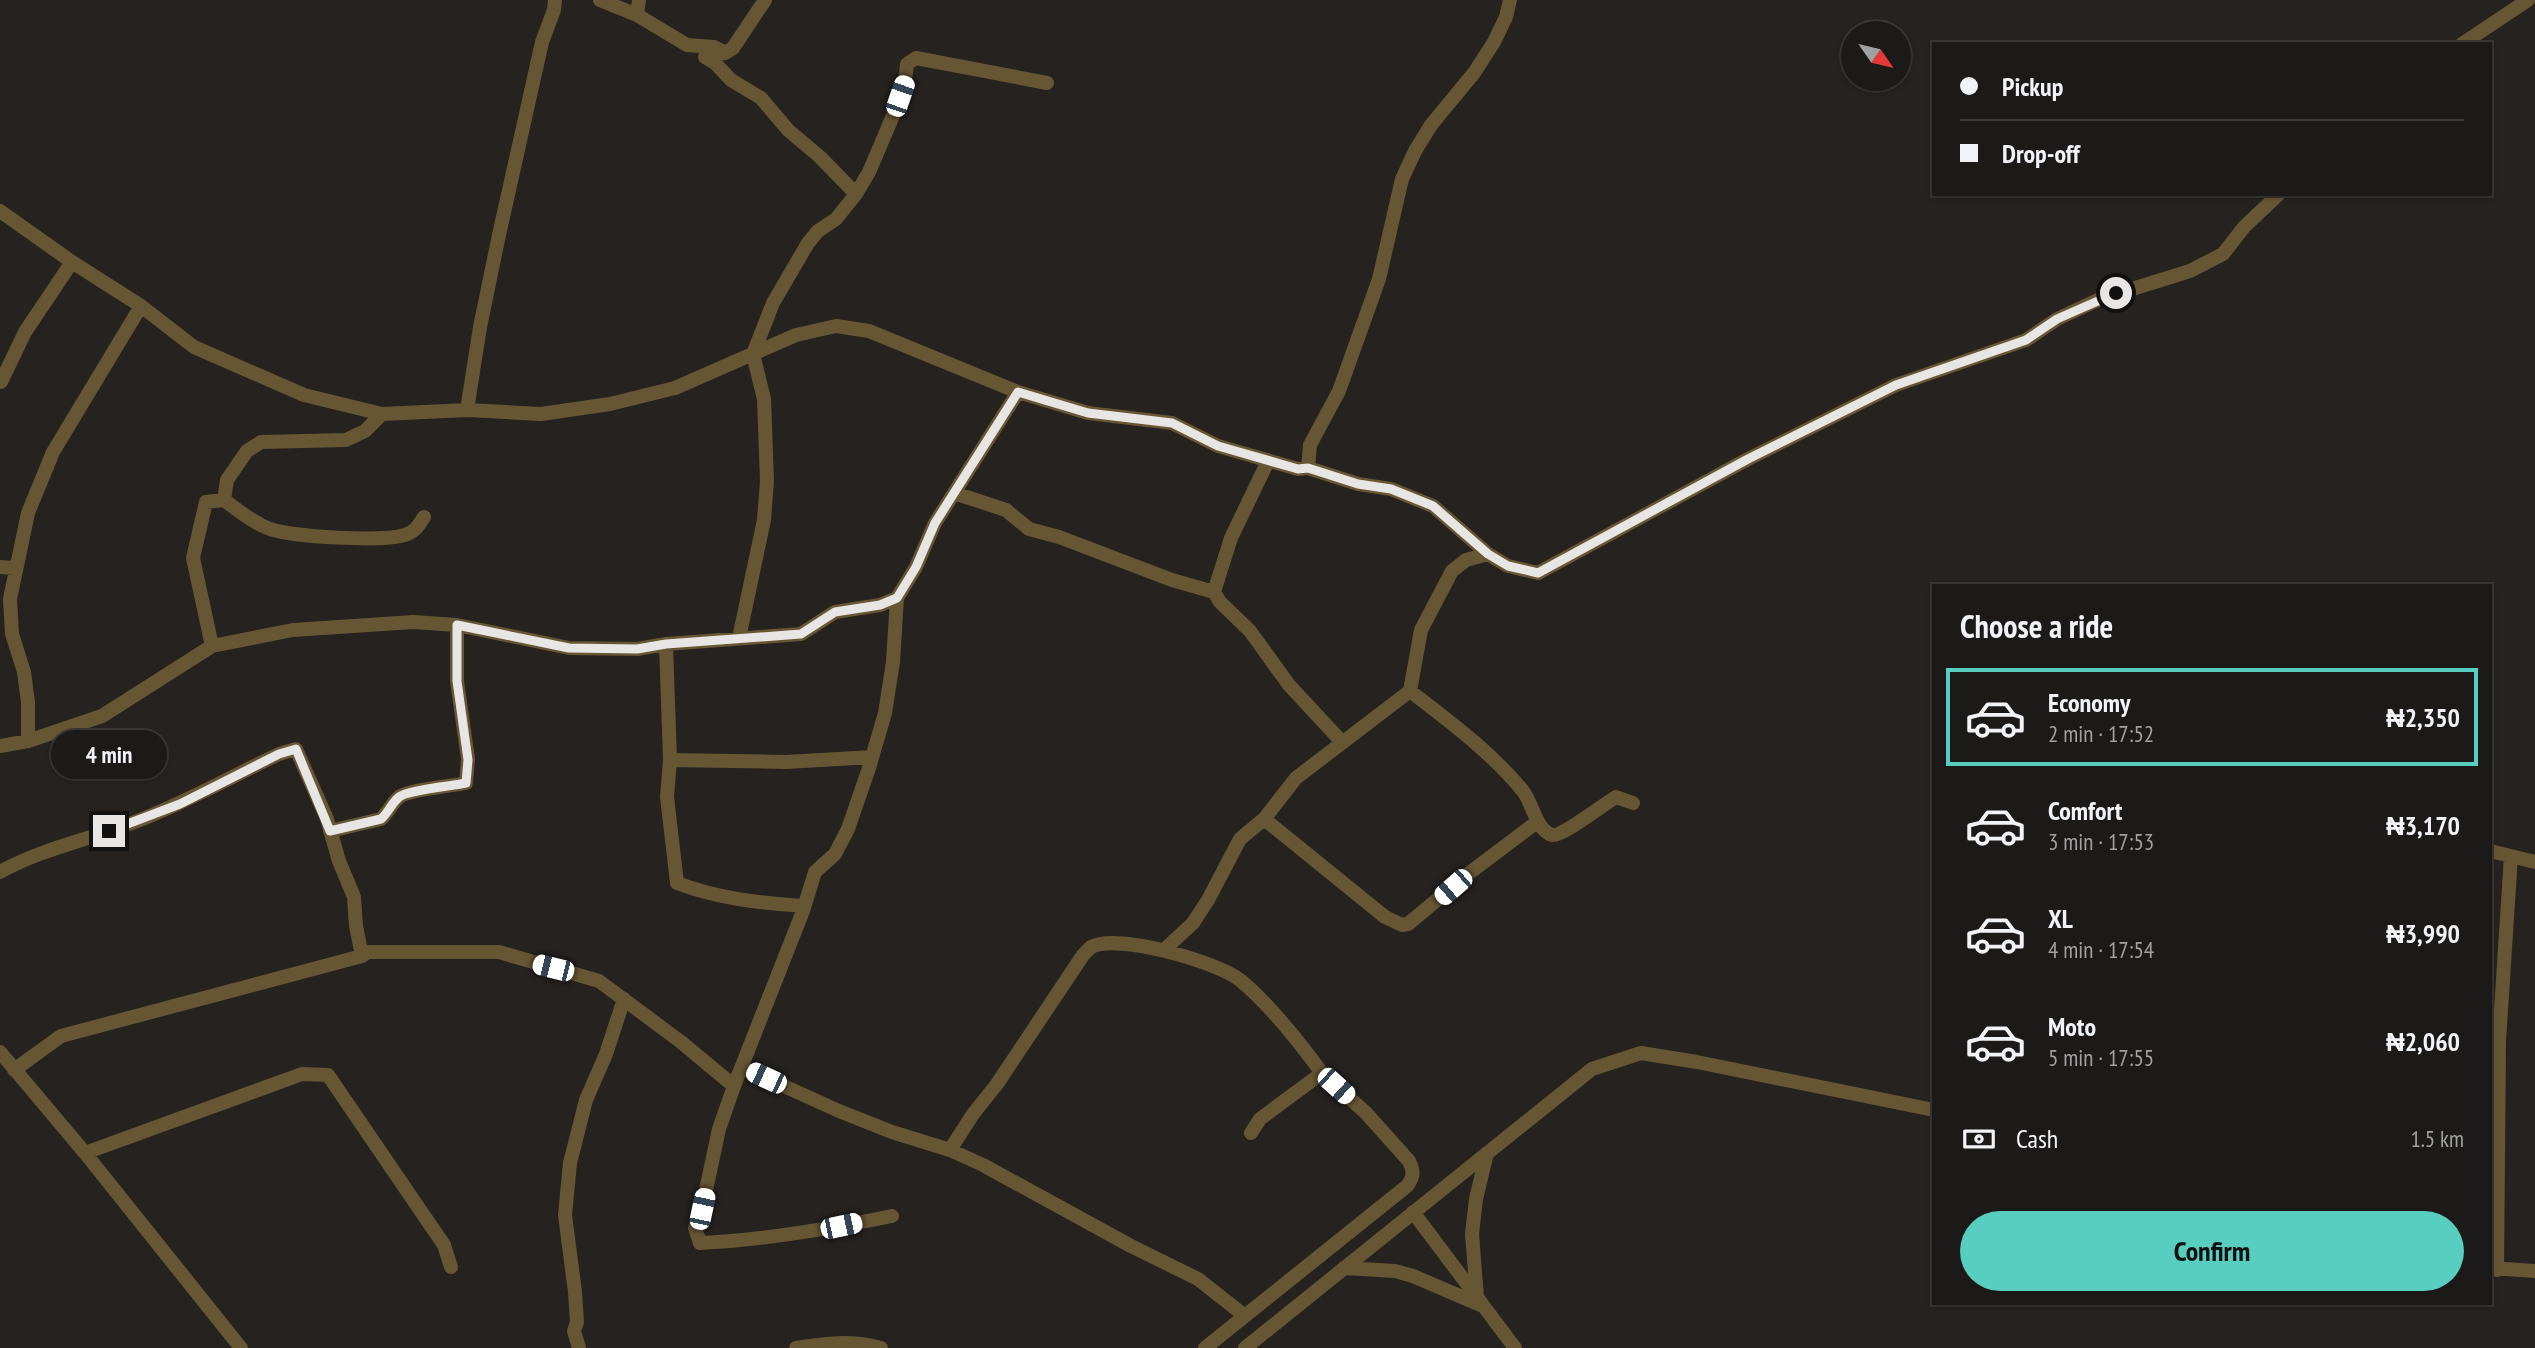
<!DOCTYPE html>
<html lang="en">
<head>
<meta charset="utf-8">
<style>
	:root { --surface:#1c1a18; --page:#292725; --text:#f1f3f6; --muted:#a0a1a2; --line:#3a3837; --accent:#58cec0 }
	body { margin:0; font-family:"PT Sans Narrow",sans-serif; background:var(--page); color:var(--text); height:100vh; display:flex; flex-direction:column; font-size:26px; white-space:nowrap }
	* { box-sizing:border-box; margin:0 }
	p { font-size:23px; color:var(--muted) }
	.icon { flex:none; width:38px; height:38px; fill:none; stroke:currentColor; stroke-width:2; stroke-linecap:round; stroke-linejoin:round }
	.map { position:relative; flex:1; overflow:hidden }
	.details { position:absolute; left:1932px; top:584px; width:560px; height:721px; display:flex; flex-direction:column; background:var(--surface); border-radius:0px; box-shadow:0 2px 5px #0004,0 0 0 2px var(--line) }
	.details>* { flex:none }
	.banner { position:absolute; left:1932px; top:42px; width:560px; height:154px; border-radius:0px; box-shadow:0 2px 5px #0004,0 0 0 2px var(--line); display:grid; align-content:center; height:154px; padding:0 28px; background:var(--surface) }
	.needle { width:46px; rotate:124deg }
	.controls { position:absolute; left:1841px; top:21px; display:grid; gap:14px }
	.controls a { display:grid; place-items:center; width:70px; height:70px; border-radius:50%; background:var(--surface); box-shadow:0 2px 5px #0004,0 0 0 2px var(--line); font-size:35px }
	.end { position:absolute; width:32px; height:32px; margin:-16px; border:9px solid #e7e6e4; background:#111; box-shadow:0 0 0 4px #111 }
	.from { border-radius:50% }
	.bubble { position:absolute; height:49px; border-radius:24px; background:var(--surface); box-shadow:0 2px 5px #0004,0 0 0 2px var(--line); font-size:23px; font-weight:800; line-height:49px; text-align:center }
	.car { position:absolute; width:21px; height:42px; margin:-21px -10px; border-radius:9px; box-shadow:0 0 5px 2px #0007; background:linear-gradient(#fff 24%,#345 0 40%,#fff 0 76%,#345 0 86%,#fff 0) }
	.banner b { display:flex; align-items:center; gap:24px; height:66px; font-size:26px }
	.banner b+b { border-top:2px solid var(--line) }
	.banner i { width:18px; height:18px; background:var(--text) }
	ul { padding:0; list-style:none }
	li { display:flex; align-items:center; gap:21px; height:98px; margin:0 14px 10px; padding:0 14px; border:4px solid transparent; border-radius:0px }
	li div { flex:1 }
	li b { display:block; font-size:26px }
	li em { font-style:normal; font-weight:800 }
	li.current { border-color:var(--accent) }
	li>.icon { width:63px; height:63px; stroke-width:1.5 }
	h2 { padding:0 28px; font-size:32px; line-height:84px }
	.pay { display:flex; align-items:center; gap:18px; height:77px; padding:0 28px; font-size:26px }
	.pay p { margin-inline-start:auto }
	.button { display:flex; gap:14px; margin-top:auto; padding:14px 28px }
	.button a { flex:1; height:80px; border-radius:42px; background:var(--accent); color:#111; font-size:28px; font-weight:800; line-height:80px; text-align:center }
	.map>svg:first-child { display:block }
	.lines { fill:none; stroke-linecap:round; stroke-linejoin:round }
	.minor { stroke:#675634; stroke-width:14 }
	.route { stroke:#e7e6e4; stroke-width:9 }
</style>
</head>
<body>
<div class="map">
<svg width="2535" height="1348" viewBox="0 0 2535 1348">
	<rect width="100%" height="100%" fill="#252220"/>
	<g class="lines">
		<!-- minor -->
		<path class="minor" d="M600 0 637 15 687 45 714 47 725 53 705 57 715 63 731 80 761 98 788 130 820 157 856 194
			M637 15 639 0
			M2462 44 2528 0
			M725 53 733 48 765 0
			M0 211 72 262 141 306 194 347 304 395 382 414 467 410 541 414 610 404 675 388 796 335 836 326 869 331 1018 392 1088 413 1172 423 1218 446 1298 469 1308 468 1358 484 1391 489 1433 506 1488 554 1508 566 1538 573 1748 459 1896 385 2026 340 2057 319 2100 299 2190 271 2223 254 2244 227 2279 194
			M1 382 25 332 72 262
			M467 410 480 327 499 235 542 42 554 10 555 0
			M1268 461 1231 538 1214 592 1220 602 1250 631 1289 685 1342 742
			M1308 468 1310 445 1339 391 1379 279 1402 179 1415 151 1431 125 1474 73 1494 42 1506 17 1510 0
			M954 493 1006 510 1029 529 1059 537 1172 580 1214 592
			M224 500 227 480 247 451 261 442 346 440 365 431 382 414
			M0 567 14 568
			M739 638 764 520 767 481 764 399 753 354 773 303 808 243 818 231 836 219 856 194 869 172 895 111 905 81 907 64 916 58 1047 83
			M666 644 670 760 667 797 677 883C719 899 761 903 804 906
			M212 646 193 558 206 502 224 500C238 510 253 523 270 529 295 537 380 542 405 535 415 532 419 525 424 517
			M1410 691C1450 722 1491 752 1523 791 1533 804 1536 830 1552 835 1562 837 1604 804 1616 797L1633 803
			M28 741V702L24 672 12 634 10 599 28 513 53 452 141 306
			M0 746 28 741 102 716 212 646 293 630 413 622 457 625 569 648 637 649 666 644 801 634 835 612 880 605 897 598
			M670 760 786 762 872 757
			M1264 819 1385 917 1402 925 1408 924 1468 874 1537 822
			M330 831 381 819C388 813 391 804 399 797 407 790 452 786 466 783L468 759 457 681V625
			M2490 851 2535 862
			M0 872C41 849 88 840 132 823 183 804 230 777 279 754L296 749 327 819 339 861 354 897 356 926 362 956
			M1164 950 1193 923 1208 900 1240 839 1264 819 1296 778 1410 691 1421 630 1452 571 1466 560 1488 554
			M0 1052 85 1153 241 1348
			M742 1067 839 1111 892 1132 950 1150 983 1165 1131 1246 1198 1279 1245 1316
			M14 1070 61 1036 362 956 368 952H499L599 981 681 1042 734 1086
			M950 1150 973 1114 997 1084 1083 955C1084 954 1090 948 1091 947 1118 933 1217 962 1240 980 1268 1003 1300 1043 1322 1073L1260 1119 1251 1133
			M85 1153 302 1074 328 1075 444 1245 451 1267
			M1413 1212 1515 1348
			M892 1216C829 1229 765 1240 700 1243L695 1228 702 1209 719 1129 734 1086 803 911 815 872 835 854 848 829 869 768 885 713 893 662 897 598 916 567 935 523 1018 392
			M1344 1268 1395 1271 1413 1276 1483 1306
			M2490 1268 2535 1271
			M2497 1270 2499 1041 2511 856
			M1477 1297 1472 1234 1476 1199 1487 1153
			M579 1348 574 1331 577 1322 575 1292 565 1215 570 1163 586 1100 606 1054 624 999
			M796 1348C825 1343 852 1340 881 1348
			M1205 1348 1407 1186C1414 1177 1414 1171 1409 1161L1366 1113 1322 1073
			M1245 1348 1592 1069 1641 1053 1697 1062 1934 1110"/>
	</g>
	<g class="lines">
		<!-- route -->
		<path class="route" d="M109 831 180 804 279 754 296 749 330 831 381 819C388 813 391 804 399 797 407 790 452 786 466 783L468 760 457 681V625L569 648 637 649 666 644 801 634 835 612 880 605 897 598 916 567 935 523 1018 392 1088 413 1172 423 1218 446 1298 469 1308 468 1358 484 1391 489 1433 506 1488 554 1508 566 1538 573 1748 459 1896 385 2026 340 2057 319 2116 293"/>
	</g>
</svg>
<div class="controls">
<a><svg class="needle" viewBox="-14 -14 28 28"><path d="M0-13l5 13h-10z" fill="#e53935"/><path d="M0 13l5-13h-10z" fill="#a0a1a2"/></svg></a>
</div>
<i class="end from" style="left:2116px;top:293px"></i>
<i class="end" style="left:109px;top:831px"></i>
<div class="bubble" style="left:51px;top:730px;width:116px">4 min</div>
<i class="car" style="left:900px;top:96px;rotate:19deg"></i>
<i class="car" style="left:1453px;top:887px;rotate:229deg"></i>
<i class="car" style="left:553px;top:968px;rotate:284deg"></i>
<i class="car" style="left:766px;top:1078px;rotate:295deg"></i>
<i class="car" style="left:1336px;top:1086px;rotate:132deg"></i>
<i class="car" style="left:702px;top:1209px;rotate:12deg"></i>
<i class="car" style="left:841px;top:1226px;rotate:78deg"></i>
<div class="banner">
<b><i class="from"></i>Pickup</b>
<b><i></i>Drop-off</b>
</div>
<section class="details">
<h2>Choose a ride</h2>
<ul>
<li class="current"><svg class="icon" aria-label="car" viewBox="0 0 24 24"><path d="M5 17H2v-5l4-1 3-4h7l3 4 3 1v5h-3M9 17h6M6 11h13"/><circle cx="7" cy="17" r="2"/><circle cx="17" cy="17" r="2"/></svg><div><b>Economy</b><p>2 min · 17:52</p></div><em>₦2,350</em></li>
<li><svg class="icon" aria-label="car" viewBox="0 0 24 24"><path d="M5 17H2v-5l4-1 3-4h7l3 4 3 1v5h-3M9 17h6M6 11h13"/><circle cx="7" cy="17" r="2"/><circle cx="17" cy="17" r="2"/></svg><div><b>Comfort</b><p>3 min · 17:53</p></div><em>₦3,170</em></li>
<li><svg class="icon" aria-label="car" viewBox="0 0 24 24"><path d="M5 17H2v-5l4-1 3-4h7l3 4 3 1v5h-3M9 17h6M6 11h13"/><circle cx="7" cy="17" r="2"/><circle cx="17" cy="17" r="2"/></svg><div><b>XL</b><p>4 min · 17:54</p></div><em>₦3,990</em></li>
<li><svg class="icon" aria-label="car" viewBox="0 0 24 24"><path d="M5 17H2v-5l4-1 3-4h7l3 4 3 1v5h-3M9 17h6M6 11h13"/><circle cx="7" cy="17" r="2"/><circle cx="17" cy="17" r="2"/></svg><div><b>Moto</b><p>5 min · 17:55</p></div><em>₦2,060</em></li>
</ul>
<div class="pay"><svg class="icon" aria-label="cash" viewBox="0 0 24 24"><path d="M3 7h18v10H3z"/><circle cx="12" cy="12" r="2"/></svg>Cash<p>1.5 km</p></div>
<div class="button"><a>Confirm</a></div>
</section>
</div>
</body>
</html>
